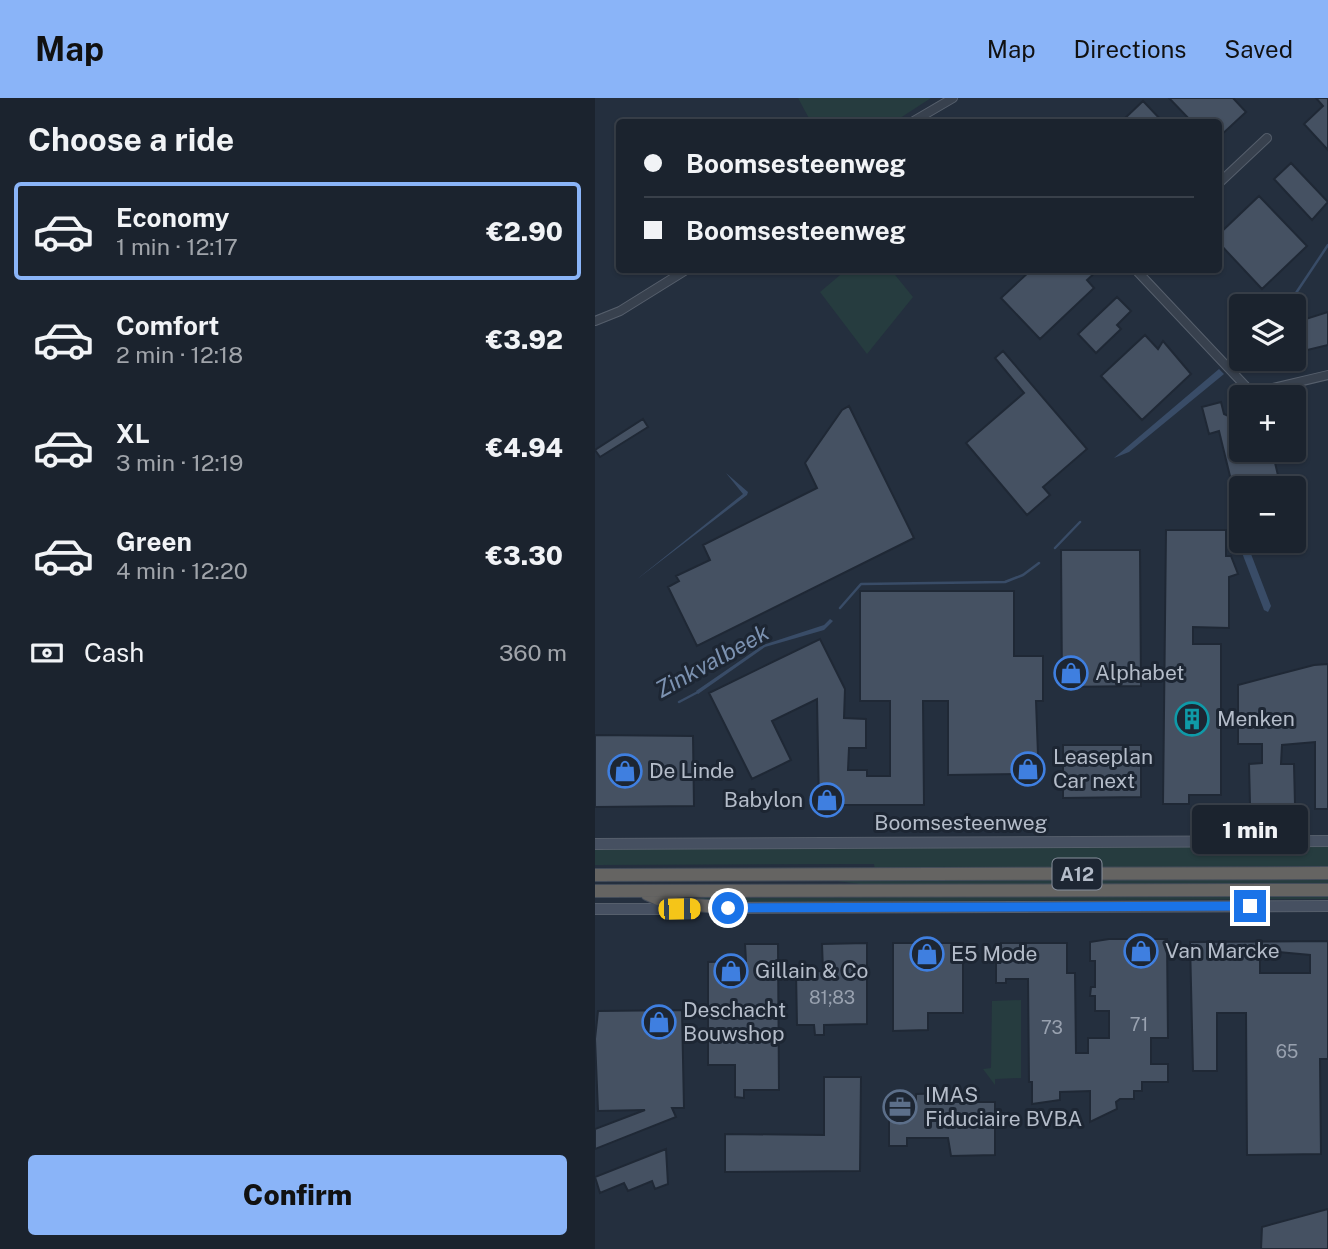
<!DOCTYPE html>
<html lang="en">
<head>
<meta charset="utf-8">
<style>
	:root { --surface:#1b232e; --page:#282f3a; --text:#f1f3f6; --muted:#a0a4aa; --line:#39404a; --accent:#8ab4f8 }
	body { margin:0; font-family:"Public Sans",sans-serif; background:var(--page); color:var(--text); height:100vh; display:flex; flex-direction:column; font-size:26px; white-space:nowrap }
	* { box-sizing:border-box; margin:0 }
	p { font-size:23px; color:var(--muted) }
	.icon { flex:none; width:38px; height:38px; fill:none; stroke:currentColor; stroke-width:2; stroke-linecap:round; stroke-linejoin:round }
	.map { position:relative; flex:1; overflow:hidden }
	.sheet { display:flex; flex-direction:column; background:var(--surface); width:595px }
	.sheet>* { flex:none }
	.banner { position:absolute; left:21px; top:21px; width:606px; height:154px; border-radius:7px; box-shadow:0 2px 5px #0004,0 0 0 2px var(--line); display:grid; align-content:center; height:154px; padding:0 28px; background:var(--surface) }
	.fabs { position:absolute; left:634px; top:196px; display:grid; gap:14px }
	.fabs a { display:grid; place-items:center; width:77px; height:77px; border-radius:7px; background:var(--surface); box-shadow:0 2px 5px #0004,0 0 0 2px var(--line); font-size:35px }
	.end { position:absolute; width:32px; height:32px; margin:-16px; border:9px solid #1a73e8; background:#fff; box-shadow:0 0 0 4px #fff }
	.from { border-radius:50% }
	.bubble { position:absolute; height:49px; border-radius:7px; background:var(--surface); box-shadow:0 2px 5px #0004,0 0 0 2px var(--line); font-size:23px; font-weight:800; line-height:49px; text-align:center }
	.car { position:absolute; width:21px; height:42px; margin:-21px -10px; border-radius:9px; box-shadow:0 0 5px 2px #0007; background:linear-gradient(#f5c518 24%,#345 0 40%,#f5c518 0 76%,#345 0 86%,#f5c518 0) }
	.banner b { display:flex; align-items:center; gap:24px; height:66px; font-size:26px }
	.banner b+b { border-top:2px solid var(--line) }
	.banner i { width:18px; height:18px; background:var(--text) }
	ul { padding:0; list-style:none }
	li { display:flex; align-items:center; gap:21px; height:98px; margin:0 14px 10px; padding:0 14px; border:4px solid transparent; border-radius:7px }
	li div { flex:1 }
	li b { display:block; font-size:26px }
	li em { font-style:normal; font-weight:800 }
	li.active { border-color:var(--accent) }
	li>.icon { width:63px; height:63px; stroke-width:1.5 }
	h2 { padding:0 28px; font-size:32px; line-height:84px }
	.pay { display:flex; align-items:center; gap:18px; height:77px; padding:0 28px; font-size:26px }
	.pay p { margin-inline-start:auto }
	.button { display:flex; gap:14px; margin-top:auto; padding:14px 28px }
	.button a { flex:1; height:80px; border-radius:7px; background:var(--accent); color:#111; font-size:28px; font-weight:800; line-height:80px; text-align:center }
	header { display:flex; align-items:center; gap:42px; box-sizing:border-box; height:98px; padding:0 35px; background:var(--accent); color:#111 }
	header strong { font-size:33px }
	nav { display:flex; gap:38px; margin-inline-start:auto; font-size:24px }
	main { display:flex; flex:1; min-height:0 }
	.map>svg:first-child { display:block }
	.green { fill:#263c3f }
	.water { fill:#394c67 }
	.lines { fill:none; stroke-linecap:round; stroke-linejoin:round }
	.stream { stroke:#394c67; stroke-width:2.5 }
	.building { fill:#455162; stroke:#1f2835; stroke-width:2; fill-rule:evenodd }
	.minor-casing { stroke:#565f6c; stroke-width:10 }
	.secondary-casing { stroke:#565f6c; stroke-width:12 }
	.trunk-casing { stroke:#434c59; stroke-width:14 }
	.minor { stroke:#38414e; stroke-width:8 }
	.secondary { stroke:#465061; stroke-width:10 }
	.trunk { stroke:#656462; stroke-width:12 }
	.route { stroke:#1a73e8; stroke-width:9 }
	.labels { text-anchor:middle; stroke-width:6; stroke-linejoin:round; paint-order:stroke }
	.number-label { font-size:18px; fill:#98a1af }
	.shield { fill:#1d2633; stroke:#878f9c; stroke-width:2 }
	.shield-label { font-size:19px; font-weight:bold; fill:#b4bcc9 }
	.poi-label { font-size:21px; fill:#b4bcc9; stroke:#1d2633; text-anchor:start }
	.street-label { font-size:21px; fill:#b4bcc9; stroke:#1d2633 }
	.water-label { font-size:23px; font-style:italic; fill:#7c92b1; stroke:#1d2633 }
</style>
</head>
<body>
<header>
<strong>Map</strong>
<nav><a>Map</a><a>Directions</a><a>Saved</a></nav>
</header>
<main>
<section class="sheet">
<h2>Choose a ride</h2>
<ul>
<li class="active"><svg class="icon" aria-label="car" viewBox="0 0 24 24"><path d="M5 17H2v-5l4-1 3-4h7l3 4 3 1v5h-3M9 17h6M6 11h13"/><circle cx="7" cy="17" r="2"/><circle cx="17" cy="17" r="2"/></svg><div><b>Economy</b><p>1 min · 12:17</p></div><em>€2.90</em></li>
<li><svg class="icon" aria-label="car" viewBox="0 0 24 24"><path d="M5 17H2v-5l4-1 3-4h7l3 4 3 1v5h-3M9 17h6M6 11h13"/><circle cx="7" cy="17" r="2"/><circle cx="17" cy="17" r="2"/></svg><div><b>Comfort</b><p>2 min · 12:18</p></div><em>€3.92</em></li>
<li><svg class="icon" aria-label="car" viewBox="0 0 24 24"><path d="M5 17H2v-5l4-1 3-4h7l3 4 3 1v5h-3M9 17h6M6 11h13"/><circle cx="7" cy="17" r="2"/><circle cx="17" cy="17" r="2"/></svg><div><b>XL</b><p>3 min · 12:19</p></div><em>€4.94</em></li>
<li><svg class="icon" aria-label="car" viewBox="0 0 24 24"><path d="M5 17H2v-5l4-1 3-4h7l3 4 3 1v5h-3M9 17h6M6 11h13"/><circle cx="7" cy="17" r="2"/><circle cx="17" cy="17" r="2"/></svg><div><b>Green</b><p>4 min · 12:20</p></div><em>€3.30</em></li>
</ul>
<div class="pay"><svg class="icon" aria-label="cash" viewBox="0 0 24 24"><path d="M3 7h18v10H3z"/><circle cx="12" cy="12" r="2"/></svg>Cash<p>360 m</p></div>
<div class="button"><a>Confirm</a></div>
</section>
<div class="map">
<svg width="733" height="1151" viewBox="0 0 733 1151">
	<rect width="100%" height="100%" fill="#242f3e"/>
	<!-- green -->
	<path class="green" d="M203 0H336L299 24H216Z
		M251 172H296L318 199 272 256 225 194Z
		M733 748V768L280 772 279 766H260L0 767V751Z
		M733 781V786L288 789 242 783Z
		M733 797V801L93 804V800Z
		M426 902V980L400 981V987L388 971 396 970 397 903Z"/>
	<!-- water -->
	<path class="water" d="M624 271 629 276 534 354 519 360Z
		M131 375 153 394 152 397 41 482 148 396Z
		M641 430H646V443H651L676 508 673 514 669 512 639 434Z
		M235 521 238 523 229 532 170 549 103 596 101 593 168 547 229 527Z"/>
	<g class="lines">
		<!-- stream -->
		<path class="stream" d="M687 208 701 195 733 147
			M638 262 646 257
			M460 450 485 424
			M245 510 266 486 410 484 428 477 444 465
			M84 604 103 594"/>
	</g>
	<!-- building -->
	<path class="building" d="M574 0H638L651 14 623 40V24H597Z
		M721 0H733V52L709 26 728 8Z
		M548 3 568 24H526Z
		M696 65 733 104 717 122 679 81Z
		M664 98 712 148 667 191 623 144V137Z
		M436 172H503L492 182 499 190 445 241 406 200Z
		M522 199 536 213 522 227 526 231 501 255 483 236Z
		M733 214V247L700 255 698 225Z
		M550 237 563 251 568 243 596 276 547 322 506 278Z
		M408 253 492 351 448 389 455 397 432 417 371 345 429 295 400 260Z
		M626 304 629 316 638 320 640 329 646 327V352H677L686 390H646V411H643L624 333 614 336 607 309Z
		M254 308 319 440 102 548 73 489 84 483 81 478 115 462 108 447 222 390 210 365 247 312Z
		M48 321 53 329 5 359 0 352Z
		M571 432H631V458H636L643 476 634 479V530L598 529V546H626V697H594V706H568Z
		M466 452H545L546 588 467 589Z
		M265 493H419V558H448V603H441L444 683H434L427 676 353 677V603H328L329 707H224L222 601 177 623 196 662 157 681 114 595 225 541 250 591 249 620 271 621V650H254L253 672H272V678H295V603H265Z
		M733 566V711H720V644L687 647 686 666H699L700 707 655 706 654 666 667 665V646H643V587L719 567Z
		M0 637 98 638 99 708 0 709Z
		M468 647H546V699L468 700Z
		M514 841H572L573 940H556V966H573V984H547V993H539V1001H525L521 1004 522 1011 495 1024V993L465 994V1002L437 1006V984H434L433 881H411V885H401V865H405L406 845H472V875H480L481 955H493V940H514V913H500V898H495L496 889H500V863H495V844Z
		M733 843V961H725L726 1056 652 1057 651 915H622V973H598L595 844ZM671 853 715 857V875H665V857H672Z
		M272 845V926L229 927V937H220L219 927H202L201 874 228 873 227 846Z
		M298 845H368V915H333V932L298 933Z
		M150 846H183L184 992H149V1000L140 999V967H113V864L151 863Z
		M87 912 89 1010H77L81 1019 0 1051V1031L50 1012 3 1013 0 941 3 913Z
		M229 979H266L265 1073 130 1074V1036L229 1037Z
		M356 995 357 1004H400V1057L356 1058 353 1040H312V1048H294V1005H321V996Z
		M71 1051 73 1086 60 1091 57 1083 33 1093 29 1085 5 1095 0 1079Z
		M733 1111V1151H666L667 1129Z"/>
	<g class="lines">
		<defs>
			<path id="minor" d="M317 24 358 0
				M623 86 672 40
				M541 172 657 295 733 277
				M0 223 25 213 91 172"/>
			<path id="secondary" d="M0 746 733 743
				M125 810 733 808
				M0 811H92"/>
			<path id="trunk" d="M0 777 733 775
				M0 793 733 792
				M52 796 70 804 133 810"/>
		</defs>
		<!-- minor casing -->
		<use href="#minor" class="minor-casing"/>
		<!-- secondary casing -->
		<use href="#secondary" class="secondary-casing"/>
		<!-- trunk casing -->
		<use href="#trunk" class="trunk-casing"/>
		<!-- minor -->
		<use href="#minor" class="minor"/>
		<!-- secondary -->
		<use href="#secondary" class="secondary"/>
		<!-- trunk -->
		<use href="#trunk" class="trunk"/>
	</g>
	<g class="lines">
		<!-- route -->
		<path class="route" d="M133 810 655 808"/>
	</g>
	<!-- icons -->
	<defs>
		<symbol id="shop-ring" viewBox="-11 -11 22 22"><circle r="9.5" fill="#1d2633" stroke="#3f7fe0" stroke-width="1.5"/><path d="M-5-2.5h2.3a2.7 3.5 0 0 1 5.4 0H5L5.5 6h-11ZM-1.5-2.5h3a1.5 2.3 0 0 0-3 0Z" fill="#3f7fe0"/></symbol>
		<symbol id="building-ring" viewBox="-11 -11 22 22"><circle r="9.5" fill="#1d2633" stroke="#0f9aa8" stroke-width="1.5"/><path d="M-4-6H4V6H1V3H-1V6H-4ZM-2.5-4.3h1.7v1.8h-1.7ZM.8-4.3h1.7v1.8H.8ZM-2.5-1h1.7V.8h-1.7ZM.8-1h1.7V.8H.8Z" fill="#0f9aa8"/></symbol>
		<symbol id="office-ring" viewBox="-11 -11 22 22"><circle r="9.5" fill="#1d2633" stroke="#5c6f8a" stroke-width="1.5"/><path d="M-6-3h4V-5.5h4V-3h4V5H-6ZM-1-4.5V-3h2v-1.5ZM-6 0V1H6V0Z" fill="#5c6f8a"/></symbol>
	</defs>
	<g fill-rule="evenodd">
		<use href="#shop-ring" x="457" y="556" width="38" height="38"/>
		<use href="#building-ring" x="578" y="602" width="38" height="38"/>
		<use href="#shop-ring" x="414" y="652" width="38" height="38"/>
		<use href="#shop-ring" x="11" y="654" width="38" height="38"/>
		<use href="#shop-ring" x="213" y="683" width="38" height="38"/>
		<use href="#shop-ring" x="527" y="834" width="38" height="38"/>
		<use href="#shop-ring" x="313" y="837" width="38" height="38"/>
		<use href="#shop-ring" x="117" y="854" width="38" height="38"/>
		<use href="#shop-ring" x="45" y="905" width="38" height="38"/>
		<use href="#office-ring" x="286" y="990" width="38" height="38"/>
	</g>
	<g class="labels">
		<!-- number labels -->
		<g class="number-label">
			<text x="237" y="906">81;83</text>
			<text x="544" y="933">71</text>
			<text x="457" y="936">73</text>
			<text x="692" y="960">65</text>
		</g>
		<!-- shield labels -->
		<rect class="shield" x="457.5" y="760.5" width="49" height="31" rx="5"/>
		<g class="shield-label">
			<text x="482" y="783">A12</text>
		</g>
		<!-- poi labels -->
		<g class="poi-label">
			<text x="500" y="582">Alphabet</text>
			<text x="622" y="628">Menken</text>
			<text x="458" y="666">Leaseplan<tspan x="458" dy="24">Car next</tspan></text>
			<text x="54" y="680">De Linde</text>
			<text x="208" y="709" text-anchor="end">Babylon</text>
			<text x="570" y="860">Van Marcke</text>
			<text x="356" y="863">E5 Mode</text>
			<text x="160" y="880">Gillain &amp; Co</text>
			<text x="88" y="919">Deschacht<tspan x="88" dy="24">Bouwshop</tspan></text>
			<text x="330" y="1004">IMAS<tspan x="330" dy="24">Fiduciaire BVBA</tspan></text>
		</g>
		<!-- street labels -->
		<g class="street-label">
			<text x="366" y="732">Boomsesteenweg</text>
		</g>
		<!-- water labels -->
		<g class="water-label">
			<text transform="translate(117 563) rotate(-29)" y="8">Zinkvalbeek</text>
		</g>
	</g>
</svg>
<div class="fabs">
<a><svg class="icon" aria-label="layers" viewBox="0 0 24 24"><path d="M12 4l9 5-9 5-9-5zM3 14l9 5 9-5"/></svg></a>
<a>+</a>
<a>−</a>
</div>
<i class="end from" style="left:133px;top:810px"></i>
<i class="end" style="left:655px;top:808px"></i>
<div class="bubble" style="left:597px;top:707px;width:116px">1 min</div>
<i class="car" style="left:84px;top:811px;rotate:89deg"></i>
<div class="banner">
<b><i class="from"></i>Boomsesteenweg</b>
<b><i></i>Boomsesteenweg</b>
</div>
</div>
</main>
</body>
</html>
